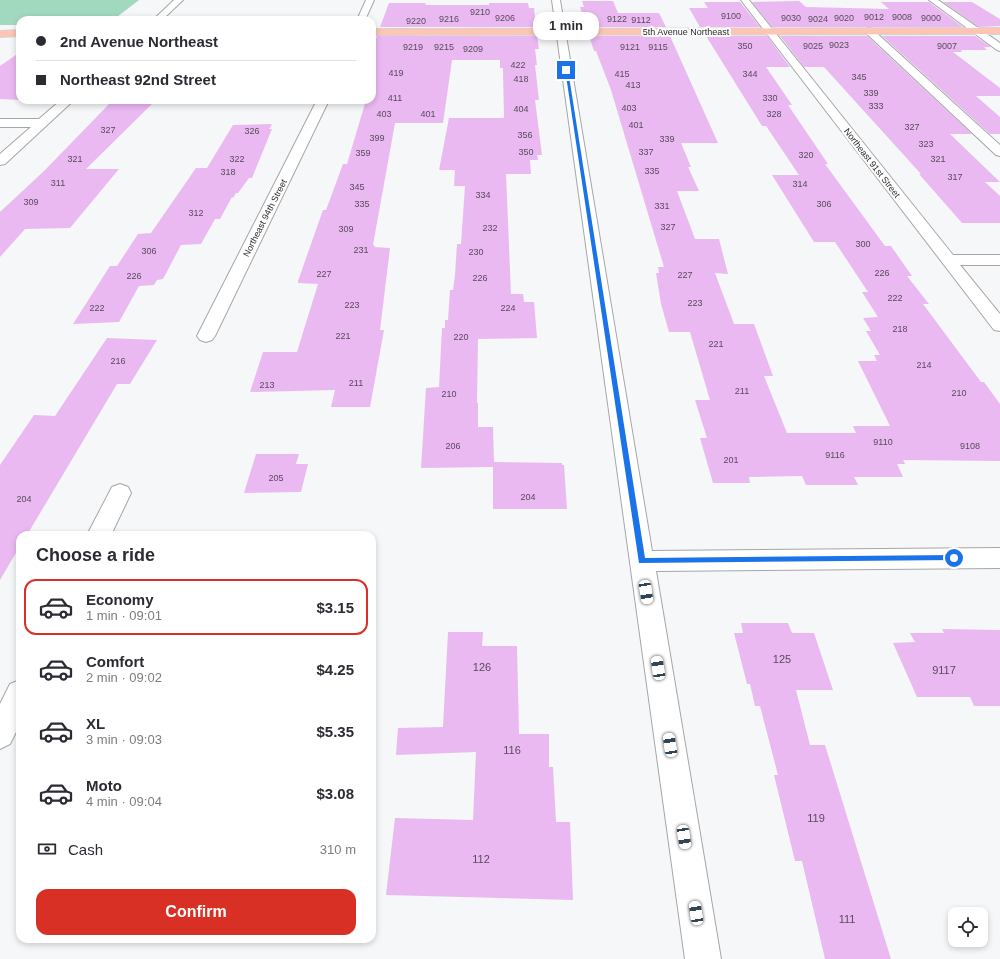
<!DOCTYPE html>
<html lang="en">
<head>
<meta charset="utf-8">
<style>
	:root { --surface:#fff; --page:#f2f2f3; --text:#2b2b33; --muted:#7c7c81; --line:#e1e1e2; --accent:#d93025 }
	body { margin:0; font-family:Arial,sans-serif; background:var(--page); color:var(--text); height:100vh; display:flex; flex-direction:column; font-size:15px; white-space:nowrap }
	* { box-sizing:border-box; margin:0 }
	p { font-size:13px; color:var(--muted) }
	.icon { flex:none; width:22px; height:22px; fill:none; stroke:currentColor; stroke-width:2; stroke-linecap:round; stroke-linejoin:round }
	.map { position:relative; flex:1; overflow:hidden }
	.drawer { position:absolute; left:16px; top:531px; width:360px; height:412px; display:flex; flex-direction:column; background:var(--surface); border-radius:12px; box-shadow:0 2px 6px #0003 }
	.drawer>* { flex:none }
	.hud { position:absolute; left:16px; top:16px; width:360px; height:88px; border-radius:12px; box-shadow:0 2px 6px #0003; display:grid; align-content:center; height:88px; padding:0 20px; background:var(--surface) }
	.fabs { position:absolute; left:948px; top:907px; display:grid; gap:8px }
	.fabs a { display:grid; place-items:center; width:40px; height:40px; border-radius:8px; background:var(--surface); box-shadow:0 2px 6px #0003; font-size:20px }
	.end { position:absolute; width:18px; height:18px; margin:-9px; border:5px solid #1a73e8; background:#fff; box-shadow:0 0 0 2px #fff }
	.from { border-radius:50% }
	.bubble { position:absolute; height:28px; border-radius:12px; background:var(--surface); box-shadow:0 2px 6px #0003; font-size:13px; font-weight:800; line-height:28px; text-align:center }
	.car { position:absolute; width:12px; height:24px; margin:-12px -6px; border-radius:5px; box-shadow:0 0 3px 1px #0007; background:linear-gradient(#fff 24%,#345 0 40%,#fff 0 76%,#345 0 86%,#fff 0) }
	.hud b { display:flex; align-items:center; gap:14px; height:38px; font-size:15px }
	.hud b+b { border-top:1px solid var(--line) }
	.hud i { width:10px; height:10px; background:var(--text) }
	ul { padding:0; list-style:none }
	li { display:flex; align-items:center; gap:12px; height:56px; margin:0 8px 6px; padding:0 12px; border:2px solid transparent; border-radius:12px }
	li div { flex:1 }
	li b { display:block; font-size:15px }
	li em { font-style:normal; font-weight:800 }
	li.selected { border-color:var(--accent) }
	li>.icon { width:36px; height:36px; stroke-width:1.5 }
	h2 { padding:0 20px; font-size:18px; line-height:48px }
	.pay { display:flex; align-items:center; gap:10px; height:44px; padding:0 20px; font-size:15px }
	.pay p { margin-inline-start:auto }
	.action { display:flex; gap:8px; margin-top:auto; padding:8px 20px }
	.action a { flex:1; height:46px; border-radius:12px; background:var(--accent); color:#fff; font-size:16px; font-weight:800; line-height:46px; text-align:center }
	.map>svg:first-child { display:block }
	.green { fill:#a1d9be }
	.building { fill:#eab9f2 }
	.lines { fill:none; stroke-linecap:round; stroke-linejoin:round }
	.minor-casing { stroke:#a5a6a8; stroke-width:2 }
	.major-casing { stroke:#d4d4d4; stroke-width:2 }
	.minor { fill:#fff; fill-rule:evenodd }
	.major { fill:#fec4b4; fill-rule:evenodd }
	.route { fill:#1a73e8 }
	.labels { text-anchor:middle; stroke-width:4; stroke-linejoin:round; paint-order:stroke }
	.number-label { font-size:9px; fill:#584c5a }
	.far-street-label { font-size:9px; fill:#272728; stroke:#fff }
	.near-number-label { font-size:11px; fill:#584c5a }
</style>
</head>
<body>
<div class="map">
<svg width="1000" height="959" viewBox="0 0 1000 959">
	<rect width="100%" height="100%" fill="#f5f7f8"/>
	<!-- green -->
	<path class="green" d="M0 0H139L113 20H20V25H0Z"/>
	<!-- building -->
	<path class="building" d="M582 1H613L618 13H659L666 27H586L580 7H584Z
		M799 1 806 7 889 9 881 2H929L963 27H772L752 2Z
		M704 2H740L760 27H700L689 8H708Z
		M943 2H972L1000 19V26L979 27Z
		M389 3H426L425 5H489V3H528L529 8H534L536 27H380Z
		M377 36H537L539 49H535L537 65H535L539 100H535L542 155H537L538 160H530L531 174H506L511 294H523L524 302H534L537 338 478 339 477 403H478V427H493L494 462 562 463V465H564L567 509H493V467L421 468 426 388 439 387 442 328H445V320H448L450 290H453L455 275 457 244H461L465 186H454L455 170H439L449 118H504L503 68H500V60H452L443 123H395L373 245H375L374 247 390 248 380 330H384L370 407H331L335 390 250 392 263 352H297L318 284 298 283V281L323 210H326L343 164H347L366 100H372V54L374 49H372Z
		M589 36H670L718 143H681L691 167H688L699 191H677L695 239H719L728 274 715 273 734 324H754L773 376H764L787 433H856L853 426H890L858 361H877L874 355H880L866 331H871L863 318 878 317 862 292H868L835 242H814L772 175H799L766 126H762L706 36H767L790 67H766L792 105H788L828 164H825L885 246H891L912 276H907L929 304H923L981 382H984L1000 404V461L903 460 905 464H897L903 477H854L858 485H806L802 476 749 477 750 483H713L700 438H707L695 400H710L690 332H669L661 304 656 273H659L658 267H664L611 90 596 51H594Z
		M780 36H867L972 134H950L1000 182H985L1000 196V223H962L919 174H921L824 67H804Z
		M882 36H975L991 47H984L987 50H961L962 52H953L1000 88V96H976L1000 117V134H990Z
		M20 52V100L0 99V66Z
		M113 100H156L86 169H119L70 228 25 229 0 257V212L44 171Z
		M272 124 269 129H272L252 178H249L238 193H236L233 198 232 197 220 219H215L201 244 181 245 163 279 157 280 154 285 139 286 119 322 73 324 110 266H117L138 234 151 233 196 168H207L233 125Z
		M107 338 157 340 130 384H117L27 535H20V546L0 580V465L34 415 55 416Z
		M256 454H299L296 464H308L301 492 244 493Z
		M741 623H788L792 633H814L833 690H796L810 745H825L891 959H825L802 861H795L774 775H778L760 706H755L750 684H747L734 633H743Z
		M942 629 1000 630V706H974L970 697H917L893 643 915 642 910 633H944Z
		M448 632H483L482 646H517L519 734H549V767H553L556 822H570L573 900 386 895 395 818 473 820 476 752 396 755 398 728 443 727Z"/>
	<g class="lines">
		<defs>
			<path id="minor" d="M174 0H183L162 20H153Z
				M366 0H374L365 20H357Z
				M552 0H560L652 551 1000 548V568L656 571 721 959H685Z
				M741 0H749L953 255H1000V265H960L1000 314V331L994 330Z
				M929 0H938L1000 43V51L997 50Z
				M869 28 872 29 1000 145V156L996 155 866 33 864 31 866 29Z
				M61 100H74L5 164 0 165V154L31 127H0V119H39Z
				M317 100H329L215 336 212 340 206 342 200 340 197 336Z
				M120 484 128 487 131 493 111 535H87L112 487Z
				M20 680V724L10 744 0 749V704L10 684Z"/>
			<path id="major" d="M1000 28V34L372 35V29Z
				M20 30V36L0 37V31Z"/>
		</defs>
		<!-- minor casing -->
		<use href="#minor" class="minor-casing"/>
		<!-- major casing -->
		<use href="#major" class="major-casing"/>
		<!-- minor -->
		<use href="#minor" class="minor"/>
		<!-- major -->
		<use href="#major" class="major"/>
	</g>
	<!-- route -->
	<path class="route" d="M565 69 568 70 645 558 954 555 958 558 957 560 639 563Z"/>
	<g class="labels">
		<!-- number labels -->
		<g class="number-label">
			<text x="480" y="15">9210</text>
			<text x="731" y="19">9100</text>
			<text x="874" y="20">9012</text>
			<text x="902" y="20">9008</text>
			<text x="505" y="21">9206</text>
			<text x="791" y="21">9030</text>
			<text x="844" y="21">9020</text>
			<text x="931" y="21">9000</text>
			<text x="449" y="22">9216</text>
			<text x="617" y="22">9122</text>
			<text x="818" y="22">9024</text>
			<text x="641" y="23">9112</text>
			<text x="416" y="24">9220</text>
			<text x="839" y="48">9023</text>
			<text x="745" y="49">350</text>
			<text x="813" y="49">9025</text>
			<text x="947" y="49">9007</text>
			<text x="413" y="50">9219</text>
			<text x="444" y="50">9215</text>
			<text x="630" y="50">9121</text>
			<text x="658" y="50">9115</text>
			<text x="473" y="52">9209</text>
			<text x="518" y="68">422</text>
			<text x="396" y="76">419</text>
			<text x="622" y="77">415</text>
			<text x="750" y="77">344</text>
			<text x="859" y="80">345</text>
			<text x="521" y="82">418</text>
			<text x="633" y="88">413</text>
			<text x="871" y="96">339</text>
			<text x="395" y="101">411</text>
			<text x="770" y="101">330</text>
			<text x="876" y="109">333</text>
			<text x="629" y="111">403</text>
			<text x="521" y="112">404</text>
			<text x="384" y="117">403</text>
			<text x="428" y="117">401</text>
			<text x="774" y="117">328</text>
			<text x="636" y="128">401</text>
			<text x="912" y="130">327</text>
			<text x="108" y="133">327</text>
			<text x="252" y="134">326</text>
			<text x="525" y="138">356</text>
			<text x="377" y="141">399</text>
			<text x="667" y="142">339</text>
			<text x="926" y="147">323</text>
			<text x="526" y="155">350</text>
			<text x="646" y="155">337</text>
			<text x="363" y="156">359</text>
			<text x="806" y="158">320</text>
			<text x="75" y="162">321</text>
			<text x="237" y="162">322</text>
			<text x="938" y="162">321</text>
			<text x="652" y="174">335</text>
			<text x="228" y="175">318</text>
			<text x="955" y="180">317</text>
			<text x="58" y="186">311</text>
			<text x="800" y="187">314</text>
			<text x="357" y="190">345</text>
			<text x="483" y="198">334</text>
			<text x="31" y="205">309</text>
			<text x="362" y="207">335</text>
			<text x="824" y="207">306</text>
			<text x="662" y="209">331</text>
			<text x="196" y="216">312</text>
			<text x="668" y="230">327</text>
			<text x="490" y="231">232</text>
			<text x="346" y="232">309</text>
			<text x="863" y="247">300</text>
			<text x="361" y="253">231</text>
			<text x="149" y="254">306</text>
			<text x="476" y="255">230</text>
			<text x="882" y="276">226</text>
			<text x="324" y="277">227</text>
			<text x="685" y="278">227</text>
			<text x="134" y="279">226</text>
			<text x="480" y="281">226</text>
			<text x="895" y="301">222</text>
			<text x="695" y="306">223</text>
			<text x="352" y="308">223</text>
			<text x="97" y="311">222</text>
			<text x="508" y="311">224</text>
			<text x="900" y="332">218</text>
			<text x="343" y="339">221</text>
			<text x="461" y="340">220</text>
			<text x="716" y="347">221</text>
			<text x="118" y="364">216</text>
			<text x="924" y="368">214</text>
			<text x="356" y="386">211</text>
			<text x="267" y="388">213</text>
			<text x="742" y="394">211</text>
			<text x="959" y="396">210</text>
			<text x="449" y="397">210</text>
			<text x="883" y="445">9110</text>
			<text x="453" y="449">206</text>
			<text x="970" y="449">9108</text>
			<text x="835" y="458">9116</text>
			<text x="731" y="463">201</text>
			<text x="276" y="481">205</text>
			<text x="528" y="500">204</text>
			<text x="24" y="502">204</text>
		</g>
		<!-- far-street labels -->
		<g class="far-street-label">
			<text x="686" y="35">5th Avenue Northeast</text>
			<text transform="translate(872 163) rotate(52)" y="3">Northeast 91st Street</text>
			<text transform="translate(265 218) rotate(-63)" y="3">Northeast 94th Street</text>
		</g>
		<!-- near-number labels -->
		<g class="near-number-label">
			<text x="782" y="663">125</text>
			<text x="482" y="671">126</text>
			<text x="944" y="674">9117</text>
			<text x="512" y="754">116</text>
			<text x="816" y="822">119</text>
			<text x="481" y="863">112</text>
			<text x="847" y="923">111</text>
		</g>
	</g>
</svg>
<div class="fabs">
<a><svg class="icon" aria-label="locate" viewBox="0 0 24 24"><circle cx="12" cy="12" r="6"/><path d="M12 2v4M12 18v4M2 12h4M18 12h4"/></svg></a>
</div>
<i class="end from" style="left:954px;top:558px"></i>
<i class="end" style="left:566px;top:70px"></i>
<div class="bubble" style="left:533px;top:12px;width:66px">1 min</div>
<i class="car" style="left:646px;top:592px;rotate:171deg"></i>
<i class="car" style="left:658px;top:668px;rotate:351deg"></i>
<i class="car" style="left:670px;top:745px;rotate:351deg"></i>
<i class="car" style="left:684px;top:837px;rotate:171deg"></i>
<i class="car" style="left:696px;top:913px;rotate:351deg"></i>
<div class="hud">
<b><i class="from"></i>2nd Avenue Northeast</b>
<b><i></i>Northeast 92nd Street</b>
</div>
<section class="drawer">
<h2>Choose a ride</h2>
<ul>
<li class="selected"><svg class="icon" aria-label="car" viewBox="0 0 24 24"><path d="M5 17H2v-5l4-1 3-4h7l3 4 3 1v5h-3M9 17h6M6 11h13"/><circle cx="7" cy="17" r="2"/><circle cx="17" cy="17" r="2"/></svg><div><b>Economy</b><p>1 min · 09:01</p></div><em>$3.15</em></li>
<li><svg class="icon" aria-label="car" viewBox="0 0 24 24"><path d="M5 17H2v-5l4-1 3-4h7l3 4 3 1v5h-3M9 17h6M6 11h13"/><circle cx="7" cy="17" r="2"/><circle cx="17" cy="17" r="2"/></svg><div><b>Comfort</b><p>2 min · 09:02</p></div><em>$4.25</em></li>
<li><svg class="icon" aria-label="car" viewBox="0 0 24 24"><path d="M5 17H2v-5l4-1 3-4h7l3 4 3 1v5h-3M9 17h6M6 11h13"/><circle cx="7" cy="17" r="2"/><circle cx="17" cy="17" r="2"/></svg><div><b>XL</b><p>3 min · 09:03</p></div><em>$5.35</em></li>
<li><svg class="icon" aria-label="car" viewBox="0 0 24 24"><path d="M5 17H2v-5l4-1 3-4h7l3 4 3 1v5h-3M9 17h6M6 11h13"/><circle cx="7" cy="17" r="2"/><circle cx="17" cy="17" r="2"/></svg><div><b>Moto</b><p>4 min · 09:04</p></div><em>$3.08</em></li>
</ul>
<div class="pay"><svg class="icon" aria-label="cash" viewBox="0 0 24 24"><path d="M3 7h18v10H3z"/><circle cx="12" cy="12" r="2"/></svg>Cash<p>310 m</p></div>
<div class="action"><a>Confirm</a></div>
</section>
</div>
</body>
</html>
